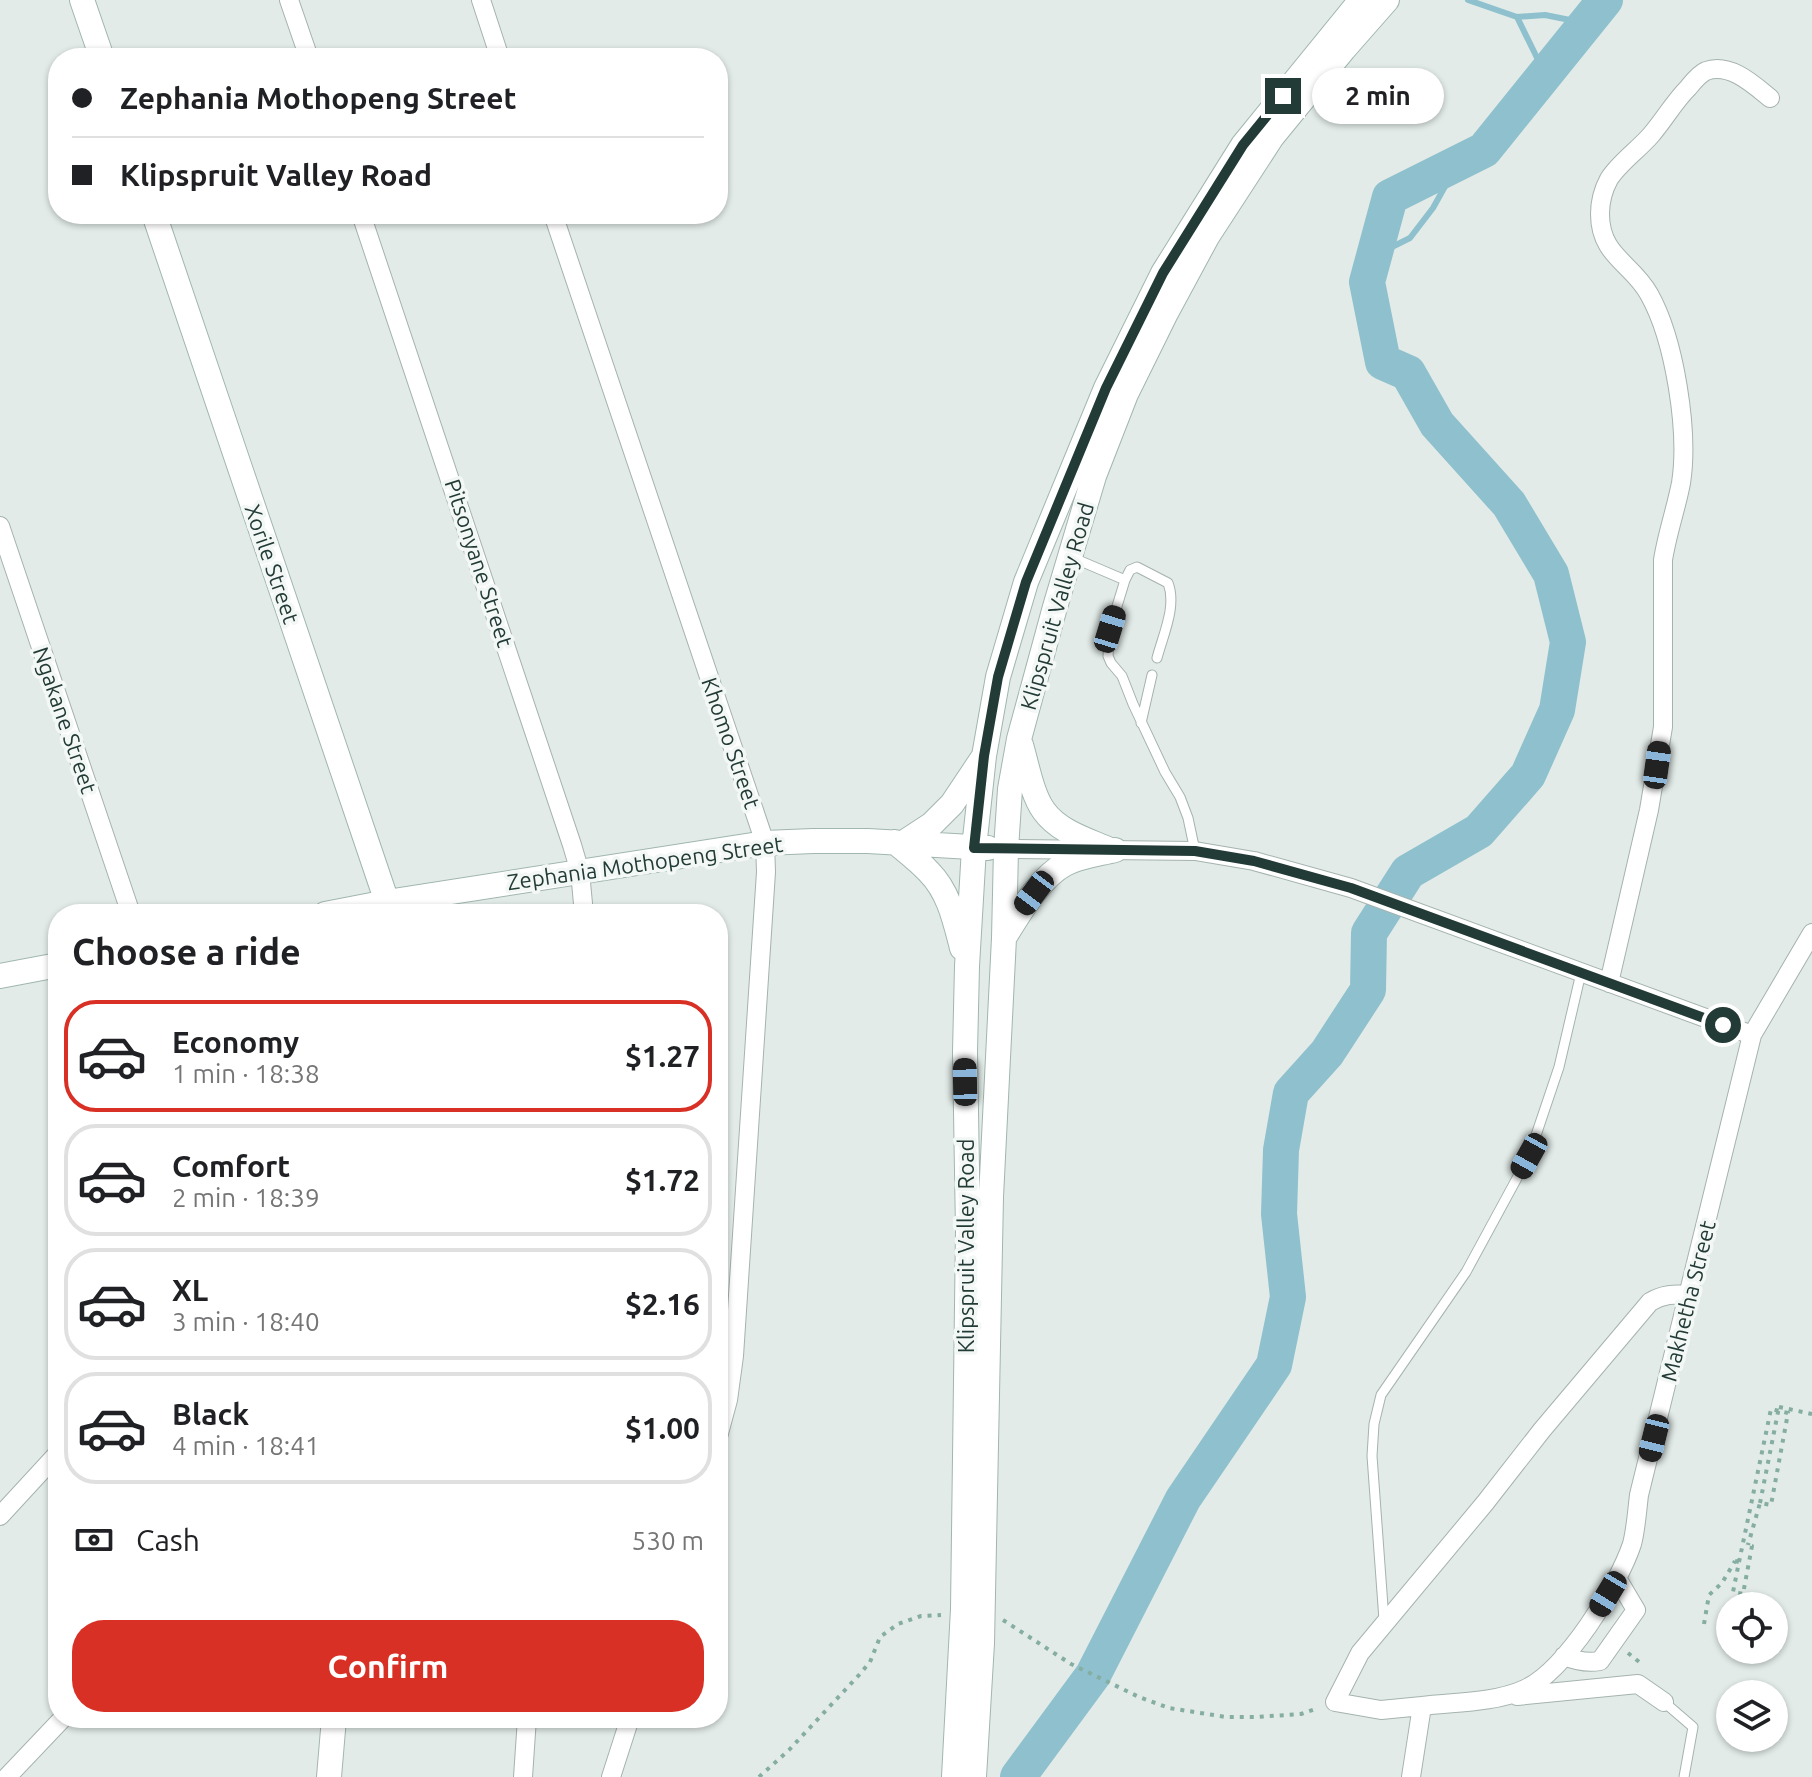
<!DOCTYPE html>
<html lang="en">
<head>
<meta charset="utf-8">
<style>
	:root { --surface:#fff; --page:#f2f2f2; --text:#202124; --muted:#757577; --line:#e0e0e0; --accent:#d93025 }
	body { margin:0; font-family:Ubuntu,sans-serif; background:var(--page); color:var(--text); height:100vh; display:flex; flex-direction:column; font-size:30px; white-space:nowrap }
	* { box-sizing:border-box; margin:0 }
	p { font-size:26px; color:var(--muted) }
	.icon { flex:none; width:44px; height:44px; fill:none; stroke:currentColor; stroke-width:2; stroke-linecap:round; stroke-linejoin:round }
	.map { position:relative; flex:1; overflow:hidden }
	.panel { position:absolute; left:48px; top:904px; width:680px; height:824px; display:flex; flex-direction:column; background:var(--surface); border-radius:32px; box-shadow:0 2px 6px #0004 }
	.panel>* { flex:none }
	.banner { position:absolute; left:48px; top:48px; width:680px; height:176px; border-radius:32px; box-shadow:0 2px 6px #0004; display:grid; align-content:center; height:176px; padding:0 24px; background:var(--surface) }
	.tools { position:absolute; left:1716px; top:1592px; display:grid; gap:16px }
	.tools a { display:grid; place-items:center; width:72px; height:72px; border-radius:50%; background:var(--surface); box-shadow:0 2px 6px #0004; font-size:40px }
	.end { position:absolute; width:36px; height:36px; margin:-18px; border:10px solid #233b36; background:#fff; box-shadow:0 0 0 4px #fff }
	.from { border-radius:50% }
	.bubble { position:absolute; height:56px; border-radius:28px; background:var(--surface); box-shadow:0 2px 6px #0004; font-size:26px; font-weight:700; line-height:56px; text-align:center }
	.car { position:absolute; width:24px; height:48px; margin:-24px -12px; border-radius:10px; box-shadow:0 0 6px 2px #0007; background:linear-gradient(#222 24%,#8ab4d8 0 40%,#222 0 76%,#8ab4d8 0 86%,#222 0) }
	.banner b { display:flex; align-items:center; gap:28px; height:76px; font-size:30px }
	.banner b+b { border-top:2px solid var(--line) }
	.banner i { width:20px; height:20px; background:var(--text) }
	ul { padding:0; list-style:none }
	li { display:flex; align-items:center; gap:24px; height:112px; margin:0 16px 12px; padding:0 8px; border:4px solid var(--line); border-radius:32px }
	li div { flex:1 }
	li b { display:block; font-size:30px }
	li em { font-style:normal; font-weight:700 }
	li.active { border-color:var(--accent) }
	li>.icon { width:72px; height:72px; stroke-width:1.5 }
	h2 { padding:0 24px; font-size:36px; line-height:96px }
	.pay { display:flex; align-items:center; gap:20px; height:88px; padding:0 24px; font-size:30px }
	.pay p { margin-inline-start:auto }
	.primary-button { display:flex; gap:16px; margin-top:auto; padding:16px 24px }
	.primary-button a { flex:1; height:92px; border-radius:32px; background:var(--accent); color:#fff; font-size:32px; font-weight:700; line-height:92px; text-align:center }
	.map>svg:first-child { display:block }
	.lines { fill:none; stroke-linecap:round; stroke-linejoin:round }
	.stream { stroke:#8ec1cd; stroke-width:6 }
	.river { stroke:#8ec1cd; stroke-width:36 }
	.lane-casing { stroke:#a5b3af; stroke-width:11 }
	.street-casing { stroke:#a5b3af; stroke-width:20 }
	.secondary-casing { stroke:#a1b6b0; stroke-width:26 }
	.path { stroke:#85ada2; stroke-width:4; stroke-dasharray:4 6; stroke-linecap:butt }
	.lane { stroke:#fff; stroke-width:9 }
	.street { stroke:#fff; stroke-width:18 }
	.secondary { stroke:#fff; stroke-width:24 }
	.path-bridge { stroke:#85ada2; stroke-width:4; stroke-dasharray:4 6; stroke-linecap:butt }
	.route { stroke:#233b36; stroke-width:10 }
	.labels { text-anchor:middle; stroke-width:7; stroke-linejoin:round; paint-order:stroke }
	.street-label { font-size:22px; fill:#233b36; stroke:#f3f8f6 }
</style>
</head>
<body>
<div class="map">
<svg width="1812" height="1777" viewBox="0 0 1812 1777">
	<rect width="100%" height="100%" fill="#e2ebe8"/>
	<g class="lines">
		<!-- stream -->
		<path class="stream" d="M1468 0 1517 17 1545 15 1585 23
			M1517 17 1545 74
			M1374 256 1410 238 1433 208 1458 163"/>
		<!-- river -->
		<path class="river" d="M1018 1777 1093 1675 1183 1499 1274 1365 1288 1297 1279 1214 1281 1150 1291 1093 1327 1053 1368 990 1369 933 1408 872 1479 831 1528 775 1557 710 1568 642 1551 574 1509 504 1437 424 1408 373 1383 362 1367 282 1390 197 1484 150 1605 0"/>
		<defs>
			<path id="lane" d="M1071 557 1125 580 1110 629 1108 656 1111 663 1122 676 1133 704 1165 772 1180 797 1188 818 1195 851
				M1125 580 1130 570 1137 567 1168 583C1177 606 1163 635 1157 658
				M1141 723 1152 675
				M1384 1620 1372 1456 1374 1424 1381 1395 1466 1272 1529 1156 1559 1067 1581 973
				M1664 1702 1693 1727 1684 1777"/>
			<path id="street" d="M289 0 309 58
				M481 0 500 58
				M361 214 572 845 580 872 584 914
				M553 214 765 843 766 872 734 1356 728 1400 718 1437
				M0 526 131 914
				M1006 849 1195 851 1254 861 1351 888 1752 1035
				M1609 983 1649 810 1663 727V560C1667 534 1676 509 1681 483 1689 432 1675 340 1649 294 1632 263 1600 256 1600 214 1600 202 1603 190 1609 179 1619 163 1638 150 1651 135 1664 120 1674 102 1688 88 1693 82 1699 74 1706 71 1730 62 1754 85 1770 98
				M0 1516 58 1453
				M1564 1656C1576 1661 1588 1663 1600 1661L1636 1610 1617 1578
				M1517 1696 1638 1684 1664 1702
				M1422 1706 1381 1710 1335 1702 1360 1653 1485 1503 1542 1430 1650 1302C1663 1294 1674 1294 1689 1295
				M7 1777 63 1718
				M523 1777 527 1718
				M611 1777 630 1718
				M1411 1777 1422 1706C1455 1702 1494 1703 1525 1689 1566 1670 1618 1586 1632 1544 1636 1529 1637 1511 1639 1495L1752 1035 1812 933"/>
			<path id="secondary" d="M82 0 102 58
				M154 214 387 902 386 914
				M1021 745C1027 765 1032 795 1044 811 1059 832 1088 840 1110 850
				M895 842C907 852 919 861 929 872 949 892 955 921 962 948
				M903 843 932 824 952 804 982 759
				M325 914 387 902 765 843 813 841H868L988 848
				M1004 938C1019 914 1040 877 1065 864 1080 856 1099 854 1115 850
				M0 976 58 965
				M329 1777 334 1718
				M954 1777 963 1609 968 1231 965 1052 967 966 974 848 984 756 998 677 1026 582 1106 388 1163 273 1243 145 1361 0
				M974 1777 982 1643 991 1197 1004 938 1006 849 1010 789 1019 739 1055 607 1094 476 1126 394 1166 313 1207 237 1272 137 1344 49 1387 0"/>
		</defs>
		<!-- lane casing -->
		<use href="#lane" class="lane-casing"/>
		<!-- street casing -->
		<use href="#street" class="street-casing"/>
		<!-- secondary casing -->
		<use href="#secondary" class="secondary-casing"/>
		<!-- path -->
		<path class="path" d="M1779 1407 1812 1414
			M1735 1561 1739 1562 1733 1592 1743 1594 1752 1546 1746 1544
			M1739 1562 1771 1409 1788 1413 1771 1505 1760 1503 1748 1545
			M1003 1620 1071 1664 1139 1697 1169 1708 1226 1717H1256L1301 1714 1318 1708
			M1704 1624 1709 1595 1722 1583 1735 1561
			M1628 1653 1643 1665
			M759 1777 789 1750 859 1675 870 1662 880 1637 898 1624 921 1616 941 1615"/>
		<!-- lane -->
		<use href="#lane" class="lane"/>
		<!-- street -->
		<use href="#street" class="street"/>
		<!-- secondary -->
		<use href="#secondary" class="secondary"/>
		<!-- path-bridge -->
		<path class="path-bridge" d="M1760 1503 1779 1407"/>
	</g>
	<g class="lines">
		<!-- route -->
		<path class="route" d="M1283 96 1243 145 1163 273 1106 388 1026 582 998 677 984 756 974 848 1195 851 1254 861 1351 888 1723 1025"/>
	</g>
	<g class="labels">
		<!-- street labels -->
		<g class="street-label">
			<text transform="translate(479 563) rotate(72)" y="8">Pitsonyane Street</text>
			<text transform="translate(272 564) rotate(71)" y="8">Xorile Street</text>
			<text transform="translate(1057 606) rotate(-74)" y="8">Klipspruit Valley Road</text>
			<text transform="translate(65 720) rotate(71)" y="8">Ngakane Street</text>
			<text transform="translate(731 743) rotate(71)" y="8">Khomo Street</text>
			<text transform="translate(645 863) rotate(-8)" y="8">Zephania Mothopeng Street</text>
			<text transform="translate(966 1246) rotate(-90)" y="8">Klipspruit Valley Road</text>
			<text transform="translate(1688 1301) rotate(-76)" y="8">Makhetha Street</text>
		</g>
	</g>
</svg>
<div class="tools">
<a><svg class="icon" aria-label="locate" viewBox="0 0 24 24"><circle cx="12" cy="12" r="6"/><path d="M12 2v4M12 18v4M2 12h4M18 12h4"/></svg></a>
<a><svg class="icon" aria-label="layers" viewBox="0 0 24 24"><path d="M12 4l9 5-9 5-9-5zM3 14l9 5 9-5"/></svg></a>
</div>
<i class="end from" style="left:1723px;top:1025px"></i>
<i class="end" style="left:1283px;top:96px"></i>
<div class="bubble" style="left:1312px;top:68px;width:132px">2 min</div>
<i class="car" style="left:1110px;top:629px;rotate:17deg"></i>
<i class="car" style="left:1657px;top:765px;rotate:8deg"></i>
<i class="car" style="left:1034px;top:893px;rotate:217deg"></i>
<i class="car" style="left:965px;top:1082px;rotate:359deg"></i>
<i class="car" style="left:1529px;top:1156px;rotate:209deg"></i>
<i class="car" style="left:1654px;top:1438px;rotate:194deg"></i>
<i class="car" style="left:1608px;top:1594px;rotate:211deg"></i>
<div class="banner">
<b><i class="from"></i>Zephania Mothopeng Street</b>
<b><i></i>Klipspruit Valley Road</b>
</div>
<section class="panel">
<h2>Choose a ride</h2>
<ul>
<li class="active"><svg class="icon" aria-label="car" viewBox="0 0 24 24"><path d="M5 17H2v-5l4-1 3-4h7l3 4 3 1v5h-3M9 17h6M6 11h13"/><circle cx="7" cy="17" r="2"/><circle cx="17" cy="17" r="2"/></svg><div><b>Economy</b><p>1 min · 18:38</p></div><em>$1.27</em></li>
<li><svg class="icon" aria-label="car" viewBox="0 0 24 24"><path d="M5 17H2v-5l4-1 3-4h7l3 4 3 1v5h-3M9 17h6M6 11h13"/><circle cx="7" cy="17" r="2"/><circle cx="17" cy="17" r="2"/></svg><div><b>Comfort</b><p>2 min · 18:39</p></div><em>$1.72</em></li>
<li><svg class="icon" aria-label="car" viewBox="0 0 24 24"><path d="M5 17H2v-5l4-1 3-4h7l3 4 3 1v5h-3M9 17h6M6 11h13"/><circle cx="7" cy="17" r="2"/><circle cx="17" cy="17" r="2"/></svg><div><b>XL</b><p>3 min · 18:40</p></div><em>$2.16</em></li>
<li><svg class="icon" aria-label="car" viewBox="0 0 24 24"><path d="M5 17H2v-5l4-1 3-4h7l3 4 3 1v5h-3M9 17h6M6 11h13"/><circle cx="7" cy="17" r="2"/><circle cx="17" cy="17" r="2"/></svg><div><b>Black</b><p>4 min · 18:41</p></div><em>$1.00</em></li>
</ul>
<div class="pay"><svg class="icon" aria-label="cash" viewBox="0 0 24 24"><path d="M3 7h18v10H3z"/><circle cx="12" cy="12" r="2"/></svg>Cash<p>530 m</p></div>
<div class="primary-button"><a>Confirm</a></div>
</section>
</div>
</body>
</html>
